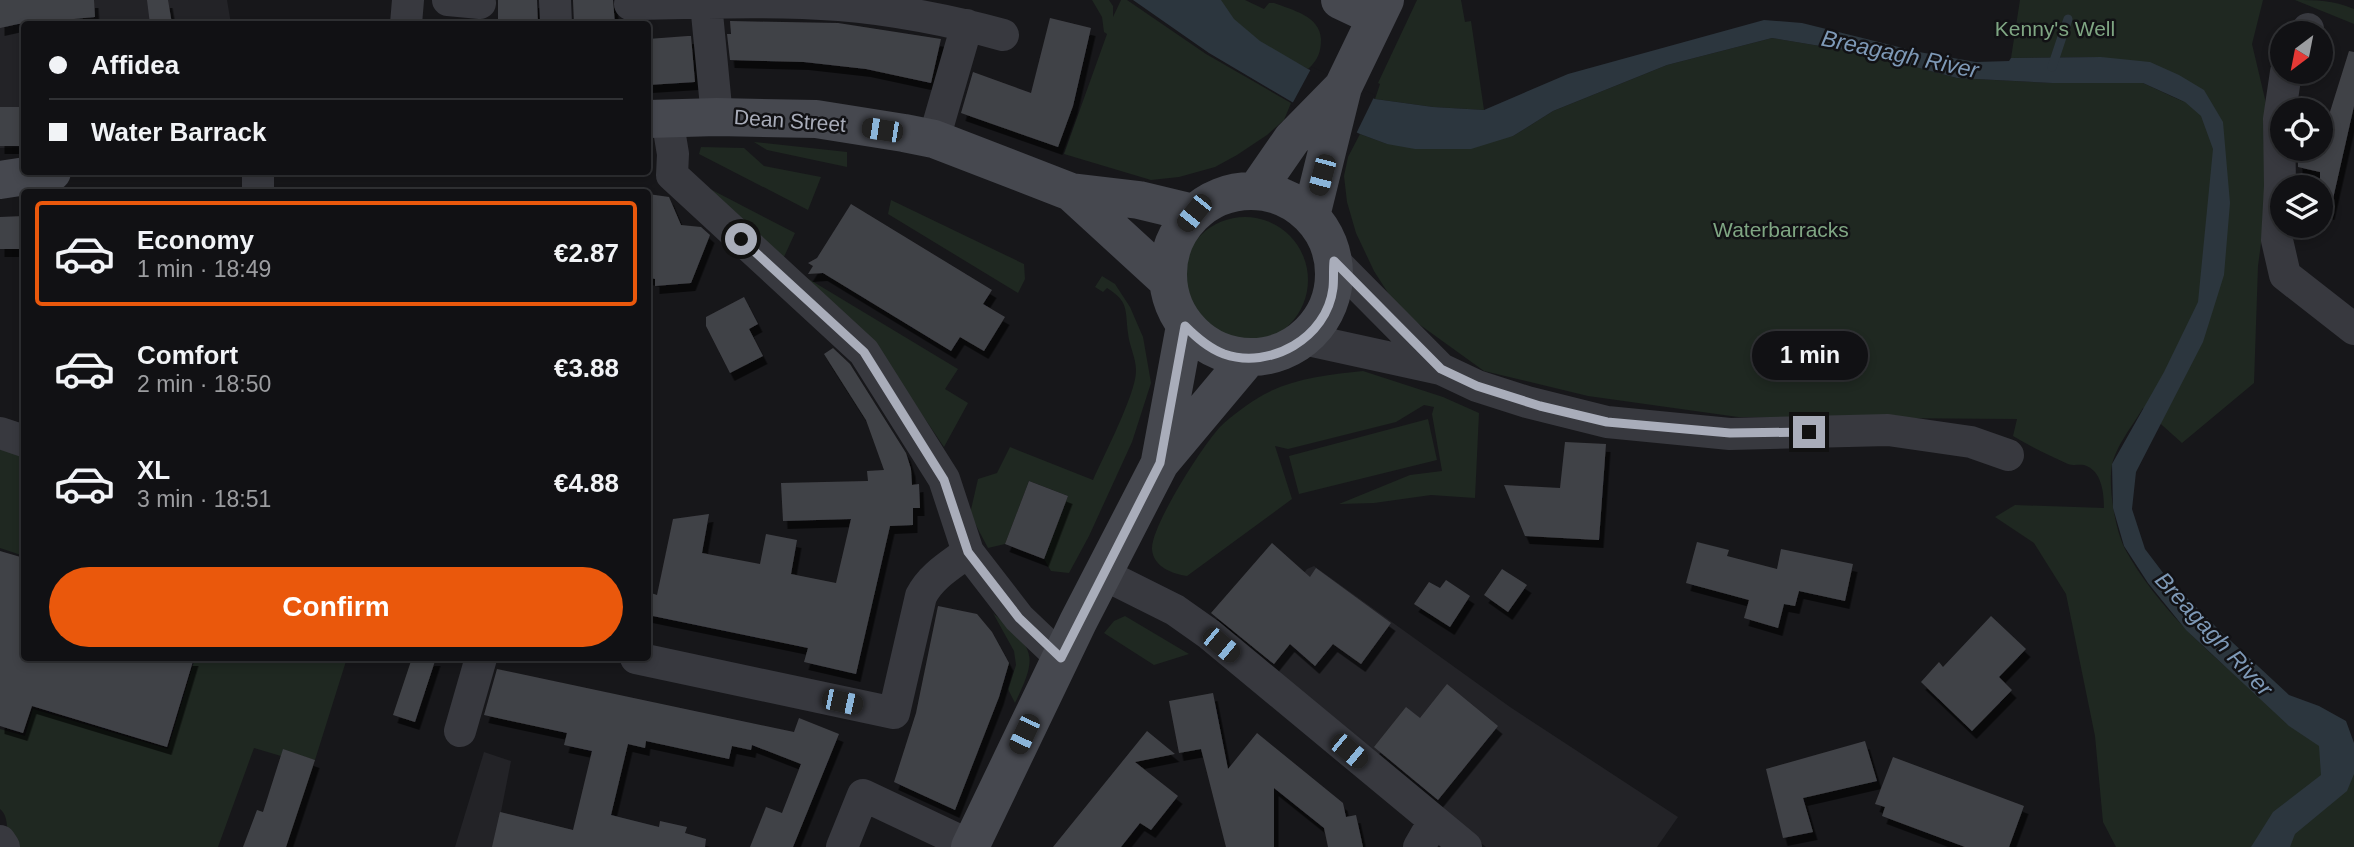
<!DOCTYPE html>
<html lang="en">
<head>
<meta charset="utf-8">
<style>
	:root { --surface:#111114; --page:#1e1f22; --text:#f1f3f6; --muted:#9c9da0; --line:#303134; --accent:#ea580c }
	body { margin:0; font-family:Arial,sans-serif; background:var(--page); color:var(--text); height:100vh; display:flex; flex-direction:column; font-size:26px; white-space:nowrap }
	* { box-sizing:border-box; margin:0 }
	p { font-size:23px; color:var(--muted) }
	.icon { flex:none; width:38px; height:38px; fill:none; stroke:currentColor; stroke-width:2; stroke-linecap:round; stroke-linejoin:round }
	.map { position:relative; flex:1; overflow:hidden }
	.details { position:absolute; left:21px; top:189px; width:630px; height:472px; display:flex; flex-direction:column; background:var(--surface); border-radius:7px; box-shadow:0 4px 10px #0003,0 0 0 2px var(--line) }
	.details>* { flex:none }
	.top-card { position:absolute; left:21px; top:21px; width:630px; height:154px; border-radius:7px; box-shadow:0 4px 10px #0003,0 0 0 2px var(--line); display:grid; align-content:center; height:154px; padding:0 28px; background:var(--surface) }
	.needle { width:46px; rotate:212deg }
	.fabs { position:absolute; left:2270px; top:21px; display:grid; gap:14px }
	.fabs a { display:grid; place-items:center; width:63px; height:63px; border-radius:50%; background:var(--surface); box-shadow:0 4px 10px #0003,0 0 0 2px var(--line); font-size:35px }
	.end { position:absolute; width:32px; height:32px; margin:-16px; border:9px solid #a9adba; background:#111; box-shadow:0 0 0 4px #111 }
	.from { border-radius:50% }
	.bubble { position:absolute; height:49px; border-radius:24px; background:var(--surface); box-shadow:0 4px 10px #0003,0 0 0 2px var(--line); font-size:23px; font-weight:700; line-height:49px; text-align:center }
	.car { position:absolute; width:21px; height:42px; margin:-21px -10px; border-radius:9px; box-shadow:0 0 5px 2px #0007; background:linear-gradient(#222 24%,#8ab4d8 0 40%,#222 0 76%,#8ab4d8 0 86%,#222 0) }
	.top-card b { display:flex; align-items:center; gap:24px; height:66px; font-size:26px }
	.top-card b+b { border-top:2px solid var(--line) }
	.top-card i { width:18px; height:18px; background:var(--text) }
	ul { padding:12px 0 0; list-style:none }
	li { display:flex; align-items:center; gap:21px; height:105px; margin:0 14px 10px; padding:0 14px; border:4px solid transparent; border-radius:7px }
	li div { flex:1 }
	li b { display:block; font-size:26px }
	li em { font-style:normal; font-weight:700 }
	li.active { border-color:var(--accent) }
	li>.icon { width:63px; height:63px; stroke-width:1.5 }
	.button { display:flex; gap:14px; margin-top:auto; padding:14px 28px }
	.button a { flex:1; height:80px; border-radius:42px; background:var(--accent); color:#fff; font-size:28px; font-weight:700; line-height:80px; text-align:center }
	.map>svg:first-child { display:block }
	.built { fill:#232327 }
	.green { fill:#1f2821 }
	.water { fill:#2c363e }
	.pier { fill:#17171a }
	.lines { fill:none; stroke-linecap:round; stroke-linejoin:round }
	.stream { stroke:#2c363e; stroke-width:9 }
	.building { fill:#414247; filter:url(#shadow) }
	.street { stroke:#38393f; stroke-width:32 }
	.secondary { stroke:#46484f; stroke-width:38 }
	.route { stroke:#a9adba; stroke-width:9 }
	.labels { text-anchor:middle; stroke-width:5; stroke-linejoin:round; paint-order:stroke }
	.park-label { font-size:21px; fill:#7fa683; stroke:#121215 }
	.street-label { font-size:21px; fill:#a9adba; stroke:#121215 }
	.water-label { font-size:23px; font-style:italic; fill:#7e99b7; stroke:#121215 }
</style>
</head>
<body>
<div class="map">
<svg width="2354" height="847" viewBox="0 0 2354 847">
	<defs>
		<filter id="shadow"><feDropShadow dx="4.5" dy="8" stdDeviation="0" flood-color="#0009"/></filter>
	</defs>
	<rect width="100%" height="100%" fill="#17171a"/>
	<!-- built -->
	<path class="built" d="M0 0H227L231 24H24V147L0 148Z
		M1314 566 1510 707 1678 817 1657 847H1486L1435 808 1235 637 1269 597 1280 605 1307 569Z
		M484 752 511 761 501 812 640 847H455Z"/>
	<!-- green -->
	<path class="green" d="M1092 0H1109L1113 6V17L1121 0H1127L1206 54 1291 103 1284 120 1267 135 1237 155 1215 167 1179 177 1151 180 1064 154 1107 34 1104 32 1102 17Z
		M1177 0H1245L1264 9 1269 3H1274C1292 10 1320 16 1321 39 1321 52 1318 60 1308 69Z
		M1417 0H1461L1465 22 1471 21 1484 110 1433 107 1375 99 1380 84 1378 83Z
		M2020 0H2263L2252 44 2269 116 2271 168 2258 266 2254 383 2182 443 2143 408C2133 425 2116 446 2112 465 2108 487 2115 529 2125 549 2157 607 2207 652 2258 694 2289 720 2321 747 2354 771V847H2116L2103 822 2095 736 2066 594 2034 543 1995 517 2015 505 2104 508C2104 494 2102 470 2084 465 2078 464 2075 466 2068 464 2049 455 2031 447 2013 436L2017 419 1738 417 1588 396 1484 371 1416 322 1390 296 1374 271 1356 233 1347 202 1344 176 1348 157 1360 134 1387 144 1513 136 1553 111 1667 65 1772 38 1862 53 1957 78 2052 83H2143L2184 102 2101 57 2011 58Z
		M2295 0C2318 0 2332 0 2354 9V24Z
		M754 142 847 152V167L767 150Z
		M701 147 744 148 764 166 821 177 808 210 699 154Z
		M689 178 795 233 783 259Z
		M891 200 1024 264 1025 279 1018 293 888 214Z
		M1182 280a63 63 0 1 1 126 0a63 63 0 1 1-126 0Z
		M802 275 958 369 945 389 968 403 944 447 881 354Z
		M1102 276 1115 284 1130 307 1143 337 1151 383 1132 442 1089 536 1069 573 1051 571 1044 559 1068 496 1029 481 1005 544 988 548 970 514 978 479 997 473 1010 447 1093 480C1103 457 1137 392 1136 370 1136 358 1129 345 1128 333 1125 309 1129 302 1107 288L1103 292 1095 287Z
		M1363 371 1443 397 1479 413 1475 498 1431 495 1374 503 1339 504 1410 475 1442 471 1432 414 1434 407 1424 405 1396 422 1288 449 1275 446 1292 499 1187 576C1173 574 1153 567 1152 549 1151 526 1203 445 1220 427 1231 416 1249 403 1263 395 1291 379 1331 374 1363 371Z
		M1428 419 1437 460 1299 494 1289 456Z
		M0 444 24 452V556L0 548Z
		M993 613C1033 649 1040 652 1015 703L1008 689 1016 665 1014 651Z
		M1125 616 1189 654 1154 665 1104 633 1114 621Z
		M195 658H347L315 760 283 750 281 756 254 748 218 847H12C4 835 11 818 0 809V729L25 736 33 709 168 749Z"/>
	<!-- water -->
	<path class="water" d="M1133 0H1221L1234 19 1260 41 1308 69 1375 99 1433 107 1484 110 1568 74 1764 20 1802 23 1919 52 1976 62 2009 61 2011 58 2101 57 2150 62 2179 75 2204 90 2223 122 2230 203 2224 275 2203 342 2136 472 2132 509 2145 549 2167 578 2217 628 2289 695 2319 706 2346 721 2354 743V774L2347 791 2295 834 2290 847H2251L2273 812 2321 775 2319 746 2289 726 2186 630 2148 583 2124 546 2113 508 2112 464 2164 372 2198 302 2213 149 2201 116 2185 102 2143 83H2052L1957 78 1862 53 1772 38 1667 65 1553 111 1513 136 1471 149H1415L1387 144 1360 134 1292 102 1209 53Z"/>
	<!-- pier -->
	<path class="pier" d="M1312 67 1375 95 1355 136 1291 106Z"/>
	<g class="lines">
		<!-- stream -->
		<path class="stream" d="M2052 67 2068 19"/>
	</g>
	<!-- building -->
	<path class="building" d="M0 0H94L95 17 18 24 0 28Z
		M147 0H168L172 24H150Z
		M498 0H537L538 24H498Z
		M573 0H613L615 24H574Z
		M1050 18 1091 28 1073 106 1058 147 961 113 973 72 1031 93Z
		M730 21 838 23 941 39 931 83 866 69 804 62 730 60 727 34H731Z
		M688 36H691L695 82 648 85V39Z
		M2349 51 2354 52V106L2330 212 2320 210V172L2298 167V149H2320V113L2329 115Z
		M0 107H24V146H0Z
		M648 194 669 197 681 225 701 227 710 235 691 283 655 286V279L648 277Z
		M851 204 992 290 983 304 1005 317 984 351 960 337 951 351 823 273 808 274 813 266 808 263 817 258Z
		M24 216V249H0V217Z
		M744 297 758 324 749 329 763 356 730 373 706 326V317Z
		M833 348 850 364 906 453 911 469 912 485 919 484 920 508H913V525L890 526 856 674 804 662 808 648 648 615V592L657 595 673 519 709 514 702 553 760 564 766 534 797 540 791 574 836 583 851 519 783 521 781 483 868 481 867 471 884 470 866 420 824 354Z
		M1565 442 1606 444 1599 540 1525 536 1504 485 1560 488Z
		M1029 481 1068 496 1044 559 1005 544Z
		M1697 542 1729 550 1727 556 1777 569 1781 549 1853 564 1845 601 1799 591 1795 606 1784 604 1778 628 1744 618 1749 600 1686 583Z
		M1272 543 1310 577 1316 568 1391 623 1361 664 1333 644 1315 666 1290 644 1274 664 1211 613Z
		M0 551 24 558V658H194L167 747 32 706 23 733 0 726Z
		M1502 569 1527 585 1508 612 1484 595Z
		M1446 580 1470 596 1450 627 1414 604 1429 582 1440 588Z
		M938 606 977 614 992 632 1009 663 999 697 955 810 894 782 916 713Z
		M1991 616 2026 649 1999 677 2012 690 1972 731 1921 682 1939 662 1943 667Z
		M412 658H436L415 722 393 715Z
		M497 669 794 732 799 718 839 734 793 847H750L766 807 782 813 801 764 752 745 751 750 732 746 729 759 646 741 645 748 628 744 611 815 659 827 660 821 687 827 685 833 706 839 705 847H492L500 812 573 830 592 751 564 745 567 733 484 715Z
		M1447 684 1498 726 1438 800 1374 747 1406 707 1420 718Z
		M1213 693 1228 769 1257 733 1343 803 1346 817 1356 815 1363 847H1328L1324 828 1274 788V847H1226L1201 749 1179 753 1169 701Z
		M1147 731 1175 754 1135 762 1178 796 1151 830 1140 823 1121 847H1053Z
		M1865 741 1877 781 1803 798 1813 832 1783 838 1766 769Z
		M283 749 315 760 286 847H243L257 810 263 812Z
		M1893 757 2024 806 2009 847H1965L1882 816 1885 807 1875 804Z"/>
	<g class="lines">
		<!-- street -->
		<path class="street" d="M448 0 480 3
			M555 0 556 24
			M706 3 717 117
			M630 4C699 3 770 0 839 5 891 9 953 21 1003 35
			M406 24 408 0
			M2305 33 2308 29
			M2286 72 2279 119 2280 186 2277 240 2285 275 2354 329
			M667 118 673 154 672 175 864 352 944 479 968 552 1019 618 1061 658
			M934 139 967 25
			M258 172V192
			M1334 261 1441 369
			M1304 339 1441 369 1477 386 1527 402 1607 422 1730 434 1888 430 1971 442 2008 455
			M0 433 24 441
			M1103 574 1175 610 1209 634 1466 847
			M636 658 894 713 921 596C931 576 951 565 968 552
			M460 731 481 658
			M0 841 4 847
			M842 847 863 795 971 846
			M1419 847 1434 821"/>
		<!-- secondary -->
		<path class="secondary" d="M1340 0 1376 17
			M648 119 717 117 816 119 904 133 934 139 1071 192 1139 200 1193 213
			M0 180 52 172
			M1168 274a83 83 0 1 1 166 0a83 83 0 1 1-166 0Z
			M1256 191 1292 139 1343 87
			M1071 192 1167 280
			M1311 216 1343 87 1385 0
			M1160 461 1185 326
			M970 847 1078 622 1160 463 1248 358"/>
	</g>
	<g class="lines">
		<!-- route -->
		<path class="route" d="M741 239 864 352 944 480 968 552 1019 618 1061 658 1160 463 1185 326C1196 337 1208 348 1224 354 1270 370 1327 338 1333 288 1334 279 1333 270 1334 261L1441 369 1477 386 1540 406 1607 422 1730 433 1809 432"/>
	</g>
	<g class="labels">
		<!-- park labels -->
		<g class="park-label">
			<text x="2055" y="36">Kenny's Well</text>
			<text x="1781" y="237">Waterbarracks</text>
		</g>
		<!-- street labels -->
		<g class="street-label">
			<text transform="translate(790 121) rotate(4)" y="7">Dean Street</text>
		</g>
		<!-- water labels -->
		<g class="water-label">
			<text transform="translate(1900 54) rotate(12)" y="8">Breagagh River</text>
			<text transform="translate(2214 634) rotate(47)" y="8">Breagagh River</text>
		</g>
	</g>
</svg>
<div class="fabs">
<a><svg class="needle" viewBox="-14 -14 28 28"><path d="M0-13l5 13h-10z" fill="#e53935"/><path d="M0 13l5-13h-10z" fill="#9c9da0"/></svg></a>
<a><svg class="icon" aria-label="locate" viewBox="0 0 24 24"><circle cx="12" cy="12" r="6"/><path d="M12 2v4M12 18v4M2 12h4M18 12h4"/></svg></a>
<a><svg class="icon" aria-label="layers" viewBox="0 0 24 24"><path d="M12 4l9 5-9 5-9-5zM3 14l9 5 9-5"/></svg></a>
</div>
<i class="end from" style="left:741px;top:239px"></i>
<i class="end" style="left:1809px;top:432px"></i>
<div class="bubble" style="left:1752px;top:331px;width:116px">1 min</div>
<i class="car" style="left:882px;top:130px;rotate:279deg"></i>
<i class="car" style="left:1322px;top:175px;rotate:195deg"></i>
<i class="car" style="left:1194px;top:213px;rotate:219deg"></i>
<i class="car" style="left:1221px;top:645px;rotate:130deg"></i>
<i class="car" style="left:842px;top:702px;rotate:102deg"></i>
<i class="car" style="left:1024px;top:734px;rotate:205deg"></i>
<i class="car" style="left:1349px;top:751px;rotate:130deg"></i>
<div class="top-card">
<b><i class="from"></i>Affidea</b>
<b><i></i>Water Barrack</b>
</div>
<section class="details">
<ul>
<li class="active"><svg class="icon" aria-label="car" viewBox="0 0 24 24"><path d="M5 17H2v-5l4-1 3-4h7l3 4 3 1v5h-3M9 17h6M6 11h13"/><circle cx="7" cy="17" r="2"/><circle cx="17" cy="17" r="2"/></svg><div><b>Economy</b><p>1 min · 18:49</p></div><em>€2.87</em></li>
<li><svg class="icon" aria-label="car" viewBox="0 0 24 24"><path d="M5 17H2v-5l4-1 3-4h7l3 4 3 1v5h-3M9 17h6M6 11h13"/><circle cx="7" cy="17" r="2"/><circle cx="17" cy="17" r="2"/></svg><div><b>Comfort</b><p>2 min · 18:50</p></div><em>€3.88</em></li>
<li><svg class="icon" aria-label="car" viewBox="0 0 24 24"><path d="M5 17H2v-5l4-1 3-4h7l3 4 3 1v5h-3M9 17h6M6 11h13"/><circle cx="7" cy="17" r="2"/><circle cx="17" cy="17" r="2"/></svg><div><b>XL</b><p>3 min · 18:51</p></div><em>€4.88</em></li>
</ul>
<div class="button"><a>Confirm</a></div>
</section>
</div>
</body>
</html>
